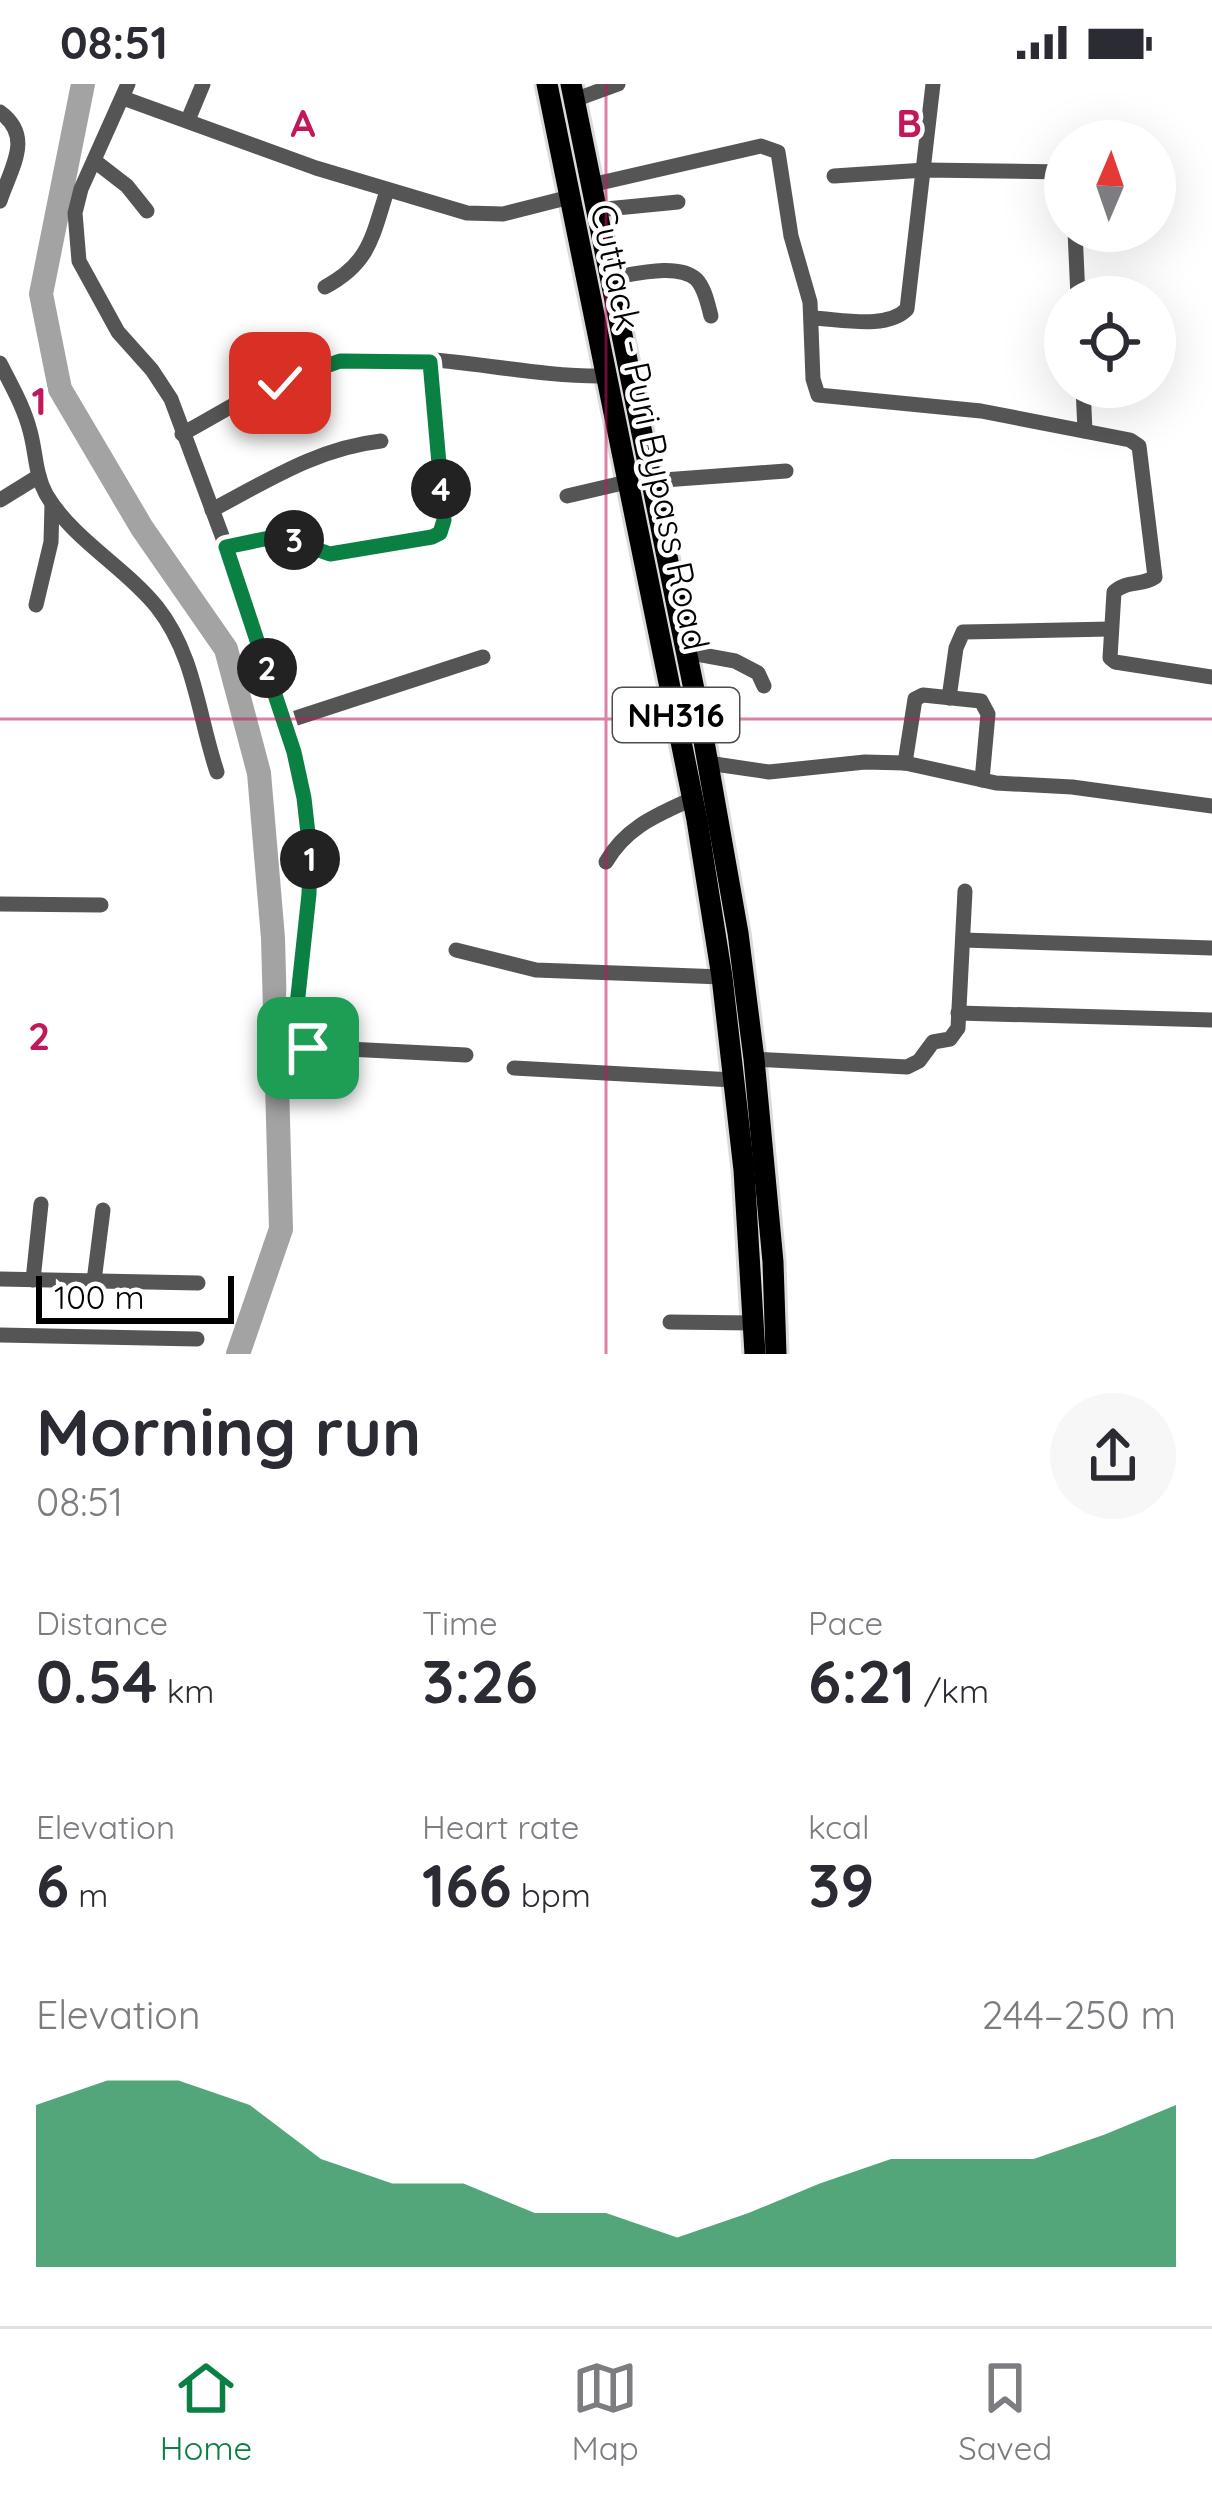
<!DOCTYPE html>
<meta charset="utf-8">
<style>
body{margin:0;font-family:Quicksand,sans-serif;background:#f7f7f7;color:#2b2b33;height:100vh;display:flex;flex-direction:column;font-size:45px;white-space:nowrap}
*{box-sizing:border-box;margin:0}
p{font-size:39px;color:#7c7c81}
.icon{flex:none;width:66px;height:66px;fill:none;stroke:currentColor;stroke-width:2;stroke-linecap:round;stroke-linejoin:round}
.map{position:relative;height:1270px;overflow:hidden}
.side{display:flex;flex-direction:column;background:#fff;flex:1}
.side>*{flex:none}
.needle{width:78px;rotate:2deg}
.controls{position:absolute;left:1044px;top:36px;display:grid;gap:24px}
.controls a{display:grid;place-items:center;width:132px;height:132px;border-radius:50%;background:#fff;box-shadow:0 12px 48px #0002;font-size:60px}
.scale{position:absolute;left:36px;bottom:30px;width:198px;box-sizing:border-box;padding-left:12px;border:6px solid #000;border-top:0;font-size:33px;line-height:42px;white-space:nowrap;color:#000;-webkit-text-stroke:9px #fff;paint-order:stroke}
.pin{position:absolute;display:grid;place-items:center;width:102px;height:102px;color:#fff;margin:-51px;border-radius:24px;box-shadow:0 6px 18px #0006}
.km{position:absolute;width:60px;height:60px;margin:-30px;border-radius:50%;background:#222;color:#fff;font-size:33px;line-height:60px;text-align:center}
.round{display:grid;place-items:center;flex:none;width:126px;height:126px;border-radius:63px;background:#f7f7f7}
.summary{display:flex;align-items:center;justify-content:space-between;height:204px;padding:0 36px}
h1{font-size:66px;font-weight:700;line-height:90px}
.metrics{display:grid;grid-template-columns:repeat(3,1fr);gap:18px;height:204px;padding:12px 36px}
.metrics div{display:grid;align-content:center}
.metrics b{font-size:60px;font-weight:700}
.metrics small{font-size:33px;font-weight:400}
.metrics p{font-size:33px}
.chart{height:336px;padding:24px 36px}
.chart p{display:flex;justify-content:space-between}
.chart svg{width:100%;height:216px;margin-top:12px;fill:#0b8043;opacity:.7}
.status{display:flex;justify-content:space-between;align-items:center;height:84px;padding:0 60px;background:#fff;direction:ltr}
.status svg{height:33px;fill:currentColor}
.tabs{display:flex;justify-content:space-around;align-items:center;height:168px;border-top:3px solid #e1e1e2;background:#fff;font-size:33px;color:#7c7c81}
.tabs a{display:grid;justify-items:center;gap:6px}
.tabs .active{color:#0b8043}
.map>svg:first-child{display:block}
.lines{fill:none;stroke-linecap:round;stroke-linejoin:round}
.river{stroke:#a3a3a3;stroke-width:24}
.highway-casing{stroke:#dbdbdb;stroke-width:27}
.minor{stroke:#555;stroke-width:15}
.highway{stroke:#000;stroke-width:21}
.route-casing{stroke:#fff;stroke-width:24}
.route{stroke:#0b8043;stroke-width:15}
.grid{fill:none;stroke:#c2185b;stroke-width:3;stroke-opacity:0.55}
.labels{text-anchor:middle;stroke-width:9;stroke-linejoin:round;paint-order:stroke}
.shield{fill:#fff;stroke:#4c4c4c;stroke-width:3}
.shield-label{font-size:33px;font-weight:bold;fill:#000}
.street-label{font-size:36px;fill:#000;stroke:#fff}
.grid-label{font-size:39px;text-anchor:middle;font-weight:bold;fill:#c2185b;stroke:#fff;stroke-width:9;stroke-linejoin:round;paint-order:stroke}
</style>
<div class="status"><b>08:51</b><svg viewBox="0 0 49 12"><path d="M0 12V9h3v3zM5 12V6h3v6zM10 12V3h3v9zM15 12V0h3v12zM26 1h20v11H26zM47 4h2v5h-2z"/></svg></div>
<div class="map">
<svg width="1212" height="1270" viewBox="0 0 1212 1270">
<rect width="100%" height="100%" fill="#fff"/>
<g class="lines">
<path class="river" d="M83 0 41 210 60 305 142 444 226 565 259 689 273 854 281 1145 238 1270"/>
<g class="highway-casing">
<g id="highway">
<path d="M547 0 697 736 722 893 744 1086 755 1270"/>
<path d="M571 0 700 635 738 849 754 975 773 1178 776 1270"/>
</g>
</g>
<g class="minor">
<path d="M128 0 81 105 75 129 79 177 118 248 152 286 171 315 240 500 294 667 310 767 294 949 298 960 308 963 466 971"/>
<path d="M123 14 316 84 467 129 503 130 570 113"/>
<path d="M574 16 618 0"/>
<path d="M0 28C34 53 11 83 0 117"/>
<path d="M188 36 203 0"/>
<path d="M96 78 127 102 147 127"/>
<path d="M834 92 925 86 1065 88"/>
<path d="M1155 98 1161 99"/>
<path d="M591 101 761 62 778 68 791 152 810 218 813 295 818 311 981 327 1130 356 1139 362 1155 493C1142 502 1127 496 1114 508L1110 574 1115 578 1212 593"/>
<path d="M596 126 678 118"/>
<path d="M1075 147 1078 213"/>
<path d="M609 194C632 191 677 178 696 195 705 204 708 221 711 232"/>
<path d="M325 203C370 179 372 153 387 107"/>
<path d="M812 234C840 235 887 246 907 225L933 0"/>
<path d="M0 279C11 301 24 323 30 347 36 368 35 390 46 410 72 455 125 483 157 523 195 571 198 631 217 688"/>
<path d="M1083 303 1085 347"/>
<path d="M182 350C229 325 291 283 343 276 429 265 518 293 604 292"/>
<path d="M650 397 786 387"/>
<path d="M567 412 627 398"/>
<path d="M0 416 39 392"/>
<path d="M212 426C267 397 318 364 381 357"/>
<path d="M226 463 279 452 314 467 344 470 440 449 444 436 430 278"/>
<path d="M36 521 51 458 52 420"/>
<path d="M686 568 735 577 758 589 764 602"/>
<path d="M949 614 956 564 963 548 1110 545"/>
<path d="M284 638 483 573"/>
<path d="M708 679 769 688 865 678 905 679 996 699 1072 703 1212 722"/>
<path d="M905 679 915 615 923 611 981 617 988 630 982 696"/>
<path d="M606 778C626 743 657 731 692 715"/>
<path d="M0 820 101 821"/>
<path d="M963 856 1212 864"/>
<path d="M456 866 536 886 722 893"/>
<path d="M958 929 1212 936"/>
<path d="M754 975 907 983 919 977 933 958 950 955 958 944 965 807"/>
<path d="M514 984 733 996"/>
<path d="M0 1195 198 1199"/>
<path d="M33 1196 41 1120"/>
<path d="M94 1197 103 1126"/>
<path d="M670 1238 753 1239"/>
<path d="M0 1251 197 1255"/>
</g>
<use href="#highway" class="highway"/>
</g>
<g class="lines">
<g class="route-casing">
<path id="route" d="M280 299 340 277 430 278 444 436 440 449 432 453 330 470 279 452 226 463 294 668 304 714 310 767 309 810 294 949 298 960 308 964"/>
</g>
<use href="#route" class="route"/>
</g>
<path class="grid" d="M606 0V1270M0 635H1212"/>
<g class="labels">
<rect class="shield" x="613" y="604" width="126" height="54" rx="9"/>
<g class="shield-label">
<text x="676" y="643">NH316</text>
</g>
<g class="street-label">
<text transform="translate(650 343) rotate(78)" y="13">Cuttack - Puri Bypass Road</text>
</g>
</g>
<g class="grid-label">
<text x="303" y="53">A</text>
<text x="909" y="53">B</text>
<text x="39" y="331">1</text>
<text x="39" y="966">2</text>
</g>
</svg>
<div class="controls">
<a><svg class="needle" viewBox="-14 -14 28 28"><path d="M0-13l5 13h-10z" fill="#e53935"/><path d="M0 13l5-13h-10z" fill="#7c7c81"/></svg></a>
<a><svg class="icon" aria-label="locate" viewBox="0 0 24 24"><circle cx="12" cy="12" r="6"/><path d="M12 2v4M12 18v4M2 12h4M18 12h4"/></svg></a>
</div>
<div class="scale">100 m</div>
<div class="pin" style="left:308px;top:964px;background:#1e9e55"><svg class="icon" aria-label="arrive" viewBox="0 0 24 24"><path d="M6 21V4h12l-3 4 3 4H6"/></svg></div>
<div class="pin" style="left:280px;top:299px;background:#d93025"><svg class="icon" aria-label="check" viewBox="0 0 24 24"><path d="M5 12l5 5 9-10"/></svg></div>
<b class="km" style="left:310px;top:775px">1</b>
<b class="km" style="left:267px;top:584px">2</b>
<b class="km" style="left:294px;top:456px">3</b>
<b class="km" style="left:441px;top:405px">4</b>
</div>
<section class="side">
<div class="summary"><div><h1>Morning run</h1><p>08:51</p></div><a class="round"><svg class="icon" aria-label="share" viewBox="0 0 24 24"><path d="M12 15V3M7 8l5-5 5 5M5 13v7h14v-7"/></svg></a></div>
<div class="metrics">
<div><p>Distance</p><b>0.54<small> km</small></b></div>
<div><p>Time</p><b>3:26</b></div>
<div><p>Pace</p><b>6:21<small> /km</small></b></div>
</div>
<div class="metrics">
<div><p>Elevation</p><b>6<small> m</small></b></div>
<div><p>Heart rate</p><b>166<small> bpm</small></b></div>
<div><p>kcal</p><b>39</b></div>
</div>
<div class="chart"><p><span>Elevation</span>244–250 m</p>
<svg viewBox="0 0 160 44" preserveAspectRatio="none"><path d="M0 44V11L10 6L20 6L30 11L40 22L50 27L60 27L70 33L80 33L90 38L100 33L110 27L120 22L130 22L140 22L150 17L160 11V44z"/></svg>
</div>
</section>
<nav class="tabs">
<a class="active"><svg class="icon" aria-label="home" viewBox="0 0 24 24"><path d="M3 11l9-7 9 7M6 9v11h12V9"/></svg>Home</a>
<a><svg class="icon" aria-label="map" viewBox="0 0 24 24"><path d="M3 6l6-2 6 2 6-2v14l-6 2-6-2-6 2zM9 4v14M15 6v14"/></svg>Map</a>
<a><svg class="icon" aria-label="saved" viewBox="0 0 24 24"><path d="M7 4h10v16l-5-4-5 4z"/></svg>Saved</a>
</nav>
